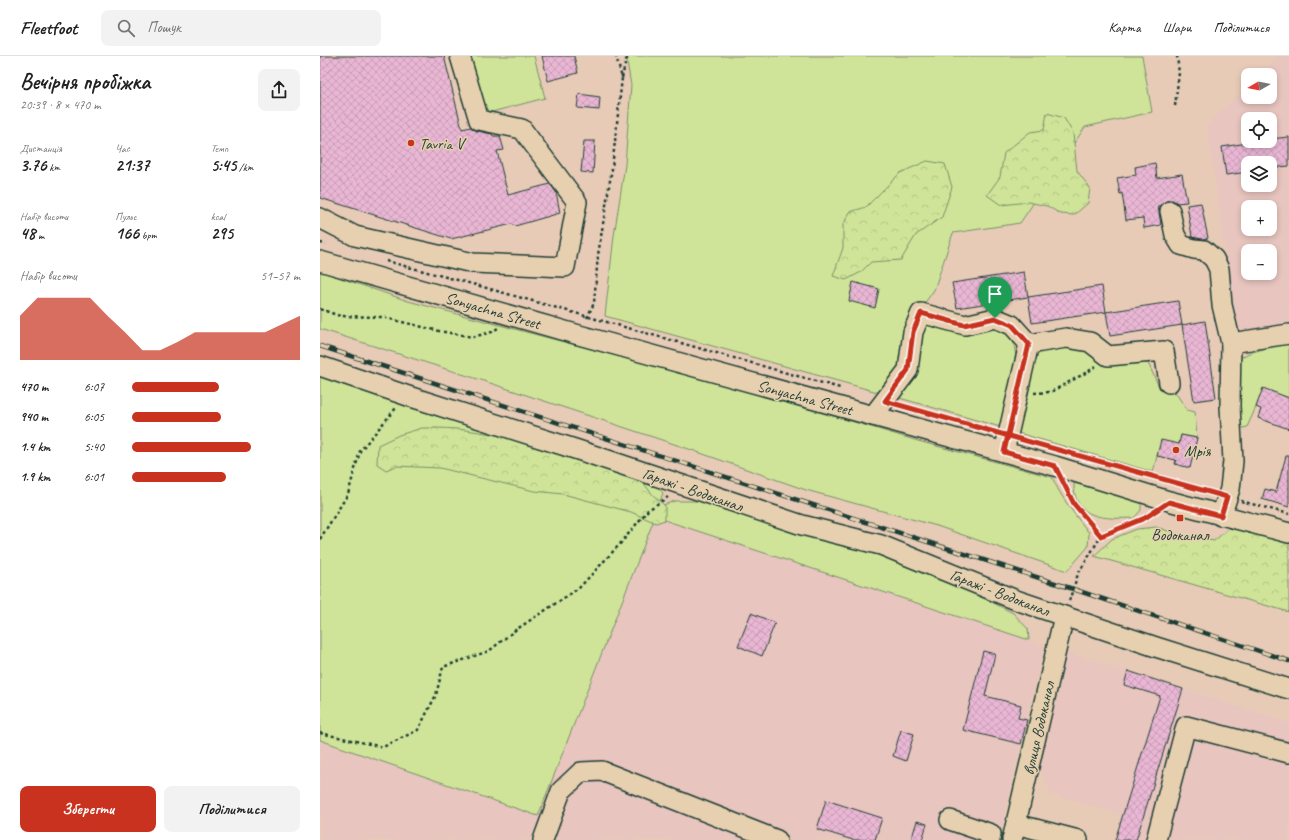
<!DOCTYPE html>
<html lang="uk">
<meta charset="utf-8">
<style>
body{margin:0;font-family:Caveat,sans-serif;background:#f2f2f2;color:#222;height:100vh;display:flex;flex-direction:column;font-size:15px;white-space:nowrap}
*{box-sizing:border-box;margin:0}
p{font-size:13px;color:#767676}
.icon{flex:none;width:22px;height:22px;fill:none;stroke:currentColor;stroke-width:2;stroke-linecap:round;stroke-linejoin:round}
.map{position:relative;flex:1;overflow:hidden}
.drawer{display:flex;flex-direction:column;background:#fff;width:320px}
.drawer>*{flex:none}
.needle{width:26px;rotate:261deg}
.tools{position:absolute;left:921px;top:12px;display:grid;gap:8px}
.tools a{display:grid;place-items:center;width:36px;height:36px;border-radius:8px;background:#fff;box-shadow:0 2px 6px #0003;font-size:20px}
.pin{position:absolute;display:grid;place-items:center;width:34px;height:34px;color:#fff;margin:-41px -17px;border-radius:50% 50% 50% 0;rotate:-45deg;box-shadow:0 0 4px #0007}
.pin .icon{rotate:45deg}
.round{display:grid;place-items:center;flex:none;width:42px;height:42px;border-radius:8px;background:#f2f2f2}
.headline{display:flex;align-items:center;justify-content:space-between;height:68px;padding:0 20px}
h1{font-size:22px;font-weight:700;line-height:30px}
.figures{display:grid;grid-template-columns:repeat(3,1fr);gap:6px;height:68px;padding:4px 20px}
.figures div{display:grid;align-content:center}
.figures b{font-size:17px;font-weight:700}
.figures small{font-size:11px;font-weight:400}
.figures p{font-size:11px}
.chart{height:112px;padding:8px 20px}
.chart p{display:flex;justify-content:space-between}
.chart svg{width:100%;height:72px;margin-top:4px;fill:#c8321e;opacity:.7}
.cta{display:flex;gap:8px;margin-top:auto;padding:8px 20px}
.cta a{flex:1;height:46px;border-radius:8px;background:#c8321e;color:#fff;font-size:16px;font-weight:700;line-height:46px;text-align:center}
.cta a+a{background:#f2f2f2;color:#222}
ul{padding:0 20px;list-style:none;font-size:13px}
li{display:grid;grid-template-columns:64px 48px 1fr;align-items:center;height:30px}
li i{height:10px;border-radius:5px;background:#c8321e}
header{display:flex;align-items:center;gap:24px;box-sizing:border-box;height:56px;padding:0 20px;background:#fff;border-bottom:1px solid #e0e0e0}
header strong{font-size:19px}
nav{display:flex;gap:22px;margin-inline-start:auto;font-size:14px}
.search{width:280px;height:36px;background:#f2f2f2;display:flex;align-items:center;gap:10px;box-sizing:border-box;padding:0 14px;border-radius:8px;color:#767676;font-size:15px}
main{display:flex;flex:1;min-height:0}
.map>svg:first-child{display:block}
.built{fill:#e8c5bf;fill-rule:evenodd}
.green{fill:#cfe499;stroke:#779066}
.forest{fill:url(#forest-crowns);stroke:#779066}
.building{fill:url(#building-cross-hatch);stroke:#1f3d34}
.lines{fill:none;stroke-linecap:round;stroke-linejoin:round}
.minor-casing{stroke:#1f3d34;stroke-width:22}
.path{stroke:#1f3d34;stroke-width:2.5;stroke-dasharray:3 3;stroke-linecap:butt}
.minor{stroke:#e7d0b0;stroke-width:19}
.rail-casing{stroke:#1f3d34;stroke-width:4.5}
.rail{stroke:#e7d0b0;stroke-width:3;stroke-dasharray:9;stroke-linecap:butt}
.route-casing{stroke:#fff;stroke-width:8}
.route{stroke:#c8321e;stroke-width:5}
.poi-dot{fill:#c8321e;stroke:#e7d0b0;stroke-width:1.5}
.labels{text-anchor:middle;stroke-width:3;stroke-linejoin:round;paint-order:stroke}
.poi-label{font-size:16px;fill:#1f3d34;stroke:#e7d0b0;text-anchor:start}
.street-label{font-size:16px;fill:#1f3d34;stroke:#e7d0b0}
</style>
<header>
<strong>Fleetfoot</strong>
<div class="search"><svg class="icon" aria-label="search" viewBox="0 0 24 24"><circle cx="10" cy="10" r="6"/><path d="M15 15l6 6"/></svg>Пошук</div>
<nav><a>Карта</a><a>Шари</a><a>Поділитися</a></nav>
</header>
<main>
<section class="drawer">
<div class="headline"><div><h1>Вечірня пробіжка</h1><p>20:39 · 8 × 470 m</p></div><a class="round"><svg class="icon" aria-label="share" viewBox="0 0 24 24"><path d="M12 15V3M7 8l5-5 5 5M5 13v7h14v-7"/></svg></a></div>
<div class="figures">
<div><p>Дистанція</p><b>3.76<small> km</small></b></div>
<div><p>Час</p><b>21:37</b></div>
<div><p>Темп</p><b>5:45<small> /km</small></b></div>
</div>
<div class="figures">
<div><p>Набір висоти</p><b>48<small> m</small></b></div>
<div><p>Пульс</p><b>166<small> bpm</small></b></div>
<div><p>kcal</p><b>295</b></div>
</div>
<div class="chart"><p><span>Набір висоти</span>51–57 m</p>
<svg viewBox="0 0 160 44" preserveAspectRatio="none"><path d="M0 44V17L10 6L20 6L30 6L40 6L50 17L60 27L70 38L80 38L90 33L100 27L110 27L120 27L130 27L140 27L150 22L160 17V44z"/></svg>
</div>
<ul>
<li><b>470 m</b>6:07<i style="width:52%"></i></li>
<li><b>940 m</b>6:05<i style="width:53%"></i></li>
<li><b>1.4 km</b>5:40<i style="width:71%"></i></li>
<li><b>1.9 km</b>6:01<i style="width:56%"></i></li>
</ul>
<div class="cta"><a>Зберегти</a><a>Поділитися</a></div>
</section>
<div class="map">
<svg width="969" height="784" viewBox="0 0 969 784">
<defs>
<pattern id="forest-crowns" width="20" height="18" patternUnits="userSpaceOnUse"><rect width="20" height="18" fill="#cfe499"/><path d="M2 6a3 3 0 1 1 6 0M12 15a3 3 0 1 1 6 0" fill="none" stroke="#b1c484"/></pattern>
<pattern id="building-cross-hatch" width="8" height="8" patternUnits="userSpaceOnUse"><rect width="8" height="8" fill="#e9b6d3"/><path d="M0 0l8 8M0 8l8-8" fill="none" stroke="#c79db6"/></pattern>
</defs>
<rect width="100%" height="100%" fill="#e7cbb7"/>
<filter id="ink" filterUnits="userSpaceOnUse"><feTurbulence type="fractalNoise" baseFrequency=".025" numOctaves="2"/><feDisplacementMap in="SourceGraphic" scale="8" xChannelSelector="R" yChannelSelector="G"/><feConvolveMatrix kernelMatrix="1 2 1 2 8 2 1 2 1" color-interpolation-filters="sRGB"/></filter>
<g filter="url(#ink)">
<g class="built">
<path d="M959 0H969V268L917 274 887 69 928 30V41H950V19H939ZM928 63H950V85H928ZM928 107H950V129H928ZM928 151H950V173H928ZM928 195H950V217H928Z"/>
<path d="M335 461 724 589 687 745 679 784H0V684L218 760Z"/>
<path d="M743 595 969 667V784H795L803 759 731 738 718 707Z"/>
</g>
<g class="green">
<path d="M147 0H214L225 42 164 58Z"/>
<path d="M306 0H822L832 56 765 71 700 167 633 177 614 234 604 248 583 313 561 337 285 260 294 180 305 109 311 29Z"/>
<path d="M0 215 88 245 423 333 598 385 732 421C741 442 756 460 769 477L768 491 747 515 617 470 486 434 366 392 164 325 0 273Z"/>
<path d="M610 266 666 272H680L693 284 697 306 684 372 576 341 601 269Z"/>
<path d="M969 286V342L943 333 936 351 927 371 919 373 920 302 929 297Z"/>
<path d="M752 288 793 308 828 307 840 333 855 336 867 354 875 356 877 382 861 379 859 388 837 400 833 416 695 376 714 301 728 292Z"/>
<path d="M0 319 335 428 343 437 338 451 355 445H378L496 481 538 490 586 506 646 533 693 557 708 573 709 584 335 461 218 760 0 684Z"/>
<path d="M754 427 821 444V454L814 462C786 463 753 464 754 427Z"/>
</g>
<g class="forest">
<path d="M727 57 744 62 753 77 757 115 770 132 768 147 754 159 741 158 727 150 708 146 681 149 667 139 680 121 684 97 710 76 724 74Z"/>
<path d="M607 105 625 108 632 131 622 161 596 179 581 204 551 206 541 216 526 224 513 220 523 192V169L530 156 546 151 580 117Z"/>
<path d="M102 372C113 372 125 372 136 373 200 379 261 404 322 425L332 438 345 450V464L336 467 311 456 243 438 214 435 120 412 76 410 66 414 57 408 58 389 79 379Z"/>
<path d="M836 471 860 479 894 485 909 472 969 486V556L774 500 792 483 817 473Z"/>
</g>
<g class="building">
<path d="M0 0H124L142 73 151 71 157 75 172 78 173 80H180L184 94 177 95 188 139 230 128 236 136 240 157 195 170 192 168 131 183 0 142Z"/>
<path d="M222 0H254L258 17 228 25Z"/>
<path d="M259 38 280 41 279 54 257 52Z"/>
<path d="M969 81V110L950 112V107H928V116L906 119 902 91 940 85H950V83Z"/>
<path d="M264 85H275L273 117 261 116Z"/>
<path d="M835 107 837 122 862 118 867 146 857 147 853 144H848L843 147 841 150H838L841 169 824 172 823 162 806 164 802 137 800 138 797 122 816 119 815 111Z"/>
<path d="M881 147 888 182 882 183 872 181 867 149Z"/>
<path d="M704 216 708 241 637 252 632 227Z"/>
<path d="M533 226 559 233 555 252 529 245Z"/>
<path d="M782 230 786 256 712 267 708 241Z"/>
<path d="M858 245 862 269 790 280 786 256Z"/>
<path d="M885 265 896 342 874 345 862 269Z"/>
<path d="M943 332 969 342V373L938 362 941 353 936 351Z"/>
<path d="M861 379 877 382 870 412 855 408 856 404 837 400 841 384 859 388Z"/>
<path d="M966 400H969V451L942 443 945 433 956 436Z"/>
<path d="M431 557 455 567 442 600 418 590Z"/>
<path d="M663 595 675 598 665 640 701 649 698 662 707 664 701 688 643 674Z"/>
<path d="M808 615 863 633 816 784H795L840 640 804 629Z"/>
<path d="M581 674 594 678 586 705 573 700Z"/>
<path d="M506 744 562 762 555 784H533L497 773Z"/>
<path d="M597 765 607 768 602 784H591Z"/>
</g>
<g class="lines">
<g class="minor-casing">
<g id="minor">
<path d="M850 155 855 179 861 189 874 193 884 194 894 203 899 213 902 249 911 287 910 350 913 405 910 433 901 460"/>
<path d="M0 162 35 180 153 207 245 211 257 146 202 73 159 64 140 0"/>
<path d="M0 205 259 279 735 410 849 445 969 477"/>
<path d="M911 287 969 278"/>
<path d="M0 310 88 340 258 394 482 469 561 489 696 544 836 591 969 633"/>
<path d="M553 360 588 314 593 276 601 257 645 269 675 262 692 269 709 288"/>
<path d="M684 396 709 288 746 282 770 286 788 300 844 295 849 327"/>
<path d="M630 764 671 778 670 784"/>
<path d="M696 768 758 784"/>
<path d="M223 784 241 735 261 716 282 715 457 784"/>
<path d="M692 784 744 560"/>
<path d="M836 784 866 670 969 697"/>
</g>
</g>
<g class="path">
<path d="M302 22 306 4 310 0"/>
<path d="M855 50 859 17 857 0"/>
<path d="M0 187 6 188"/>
<path d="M66 205 156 229 520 332"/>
<path d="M0 253 20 260 62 261 119 275 153 281 172 276 178 272"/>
<path d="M267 262 274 247 278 199 292 112 302 22 296 0"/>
<path d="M714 337 731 336 769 315 776 310"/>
<path d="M823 418 893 437"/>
<path d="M745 430 754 448 781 480"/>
<path d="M921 445 969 458"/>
<path d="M0 483 28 438 40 395 76 352"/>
<path d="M749 545 758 518 781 480 825 462 832 457"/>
<path d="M0 677 63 691 98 674 116 639 123 611 169 595 194 575 259 532 300 488 328 454 348 441"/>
</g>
<use href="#minor" class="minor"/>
<g class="rail-casing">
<path id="rail" d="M0 290 735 527 969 605"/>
</g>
<use href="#rail" class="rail"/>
</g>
</g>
<g class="lines" filter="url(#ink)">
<g class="route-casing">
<path id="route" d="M675 262 692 269 709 288C701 324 692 360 684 396L735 410 754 448 781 480 825 462 849 446 901 460 907 441C793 410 679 377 565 345L588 314 593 276 601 257 644 269 675 262"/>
</g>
<use href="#route" class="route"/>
</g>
<g class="poi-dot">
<circle cx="91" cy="87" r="4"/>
<circle cx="856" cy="394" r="4"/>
<rect x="856" y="458" width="8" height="8" rx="2"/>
</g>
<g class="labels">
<g class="poi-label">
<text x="99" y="93">Tavria V</text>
<text x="864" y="400">Мрія</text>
<text x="860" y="484" text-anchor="middle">Водоканал</text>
</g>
<g class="street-label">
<text transform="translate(173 254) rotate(16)" y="6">Sonyachna Street</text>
<text transform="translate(485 341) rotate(15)" y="6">Sonyachna Street</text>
<text transform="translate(373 433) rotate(19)" y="6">Гаражі - Водоканал</text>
<text transform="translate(680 536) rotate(21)" y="6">Гаражі - Водоканал</text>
<text transform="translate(718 672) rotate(-77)" y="6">вулиця Водоканал</text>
</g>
</g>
</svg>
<div class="tools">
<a><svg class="needle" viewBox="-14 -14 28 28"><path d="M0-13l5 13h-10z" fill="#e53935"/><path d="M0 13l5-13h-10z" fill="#767676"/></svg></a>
<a><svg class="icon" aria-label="locate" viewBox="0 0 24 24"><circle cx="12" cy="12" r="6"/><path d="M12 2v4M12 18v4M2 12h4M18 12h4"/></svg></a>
<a><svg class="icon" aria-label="layers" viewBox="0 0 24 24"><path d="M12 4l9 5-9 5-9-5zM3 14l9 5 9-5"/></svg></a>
<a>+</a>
<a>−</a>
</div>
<div class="pin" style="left:675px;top:262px;background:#1e9e55"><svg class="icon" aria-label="arrive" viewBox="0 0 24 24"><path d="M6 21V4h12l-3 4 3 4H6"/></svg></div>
</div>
</main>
